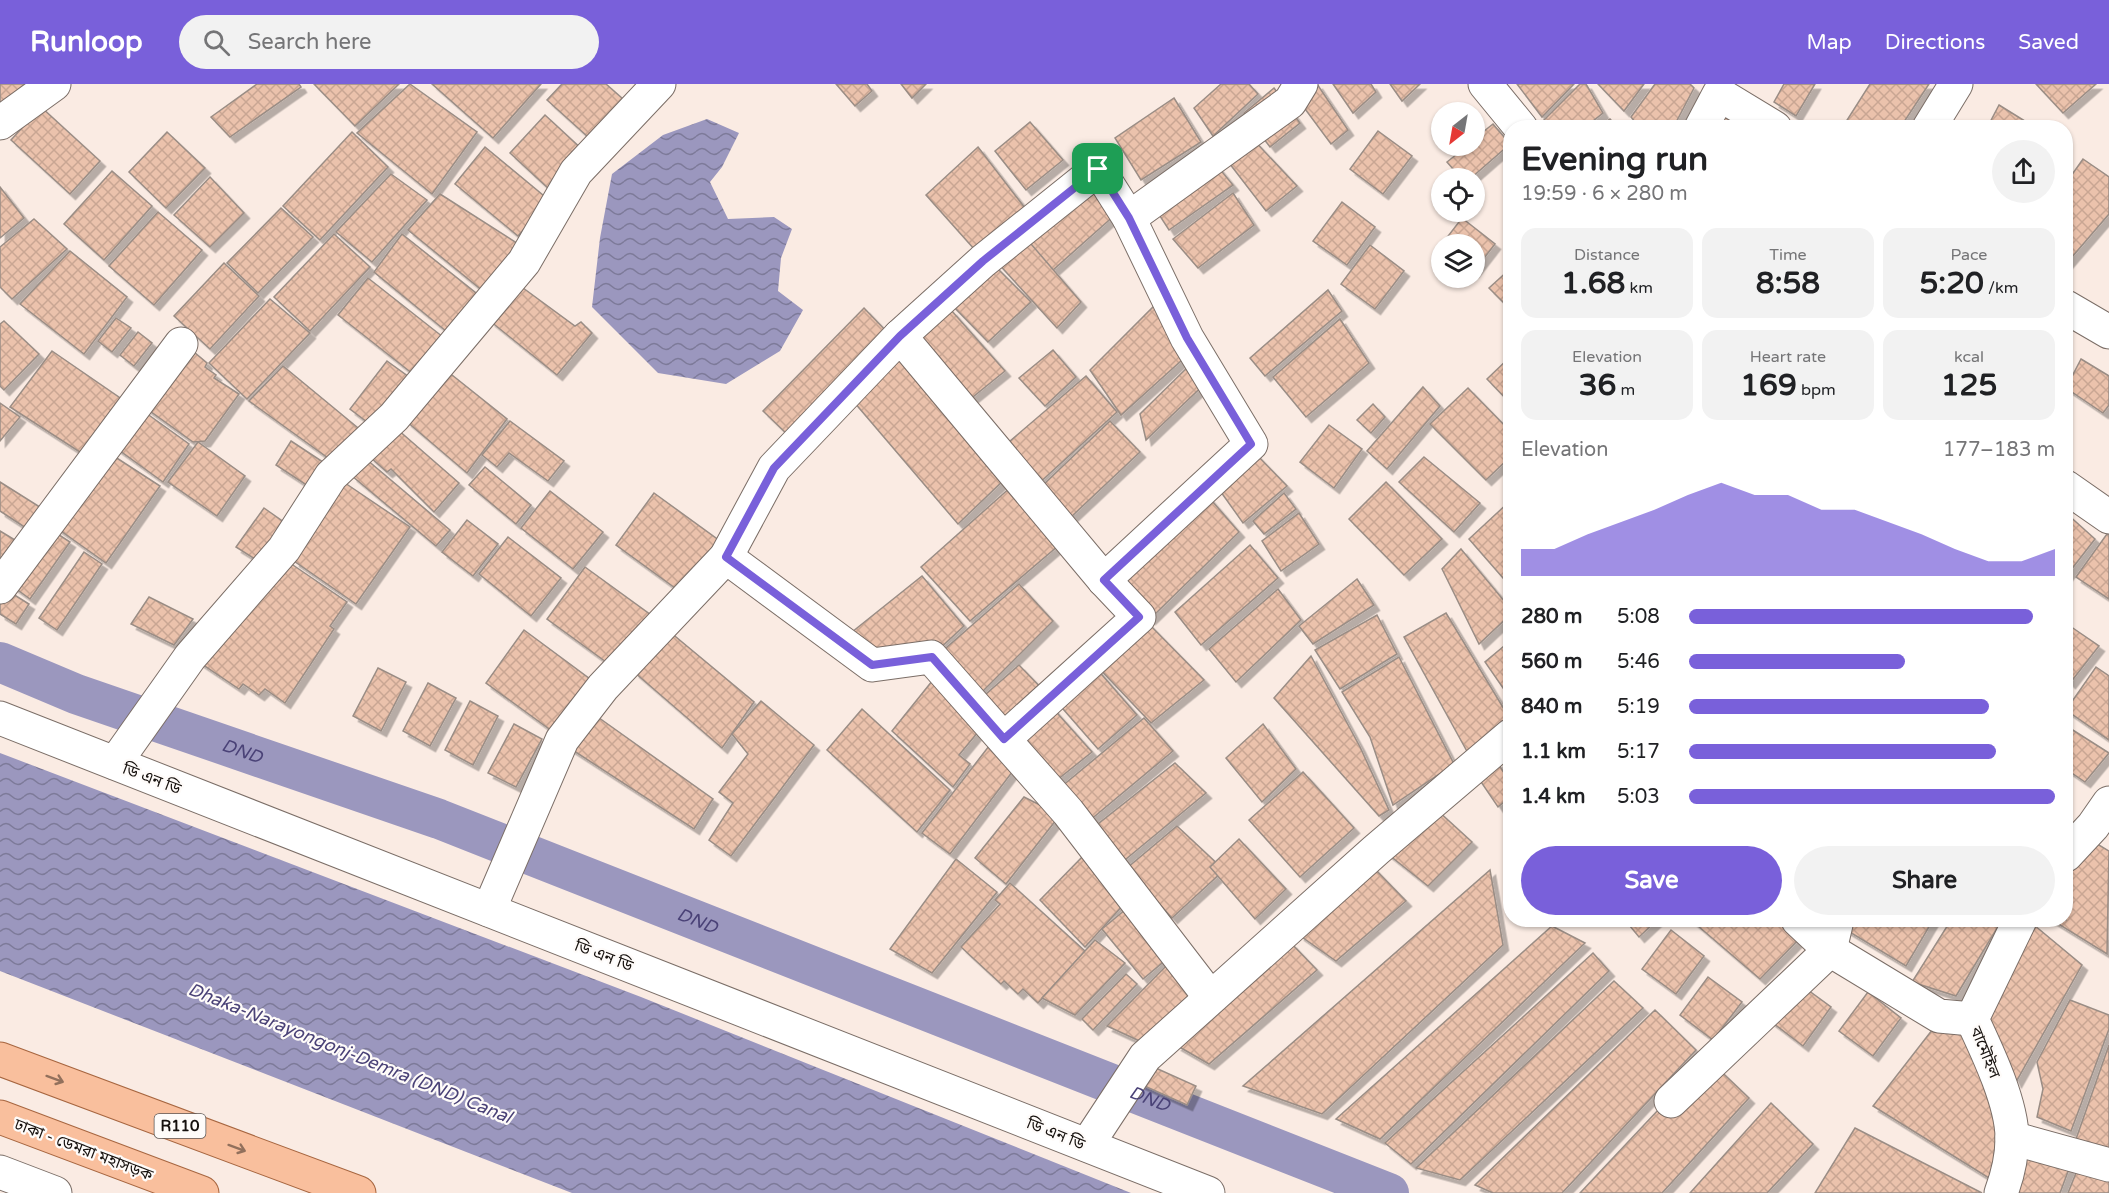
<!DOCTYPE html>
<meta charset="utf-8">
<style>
body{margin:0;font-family:"Varela Round","Noto Sans Bengali",sans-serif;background:#f2f2f2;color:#202124;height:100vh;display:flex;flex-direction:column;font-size:22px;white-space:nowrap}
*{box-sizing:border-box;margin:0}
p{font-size:20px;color:#757577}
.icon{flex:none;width:33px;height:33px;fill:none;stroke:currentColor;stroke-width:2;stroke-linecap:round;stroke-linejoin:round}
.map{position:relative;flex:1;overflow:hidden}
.drawer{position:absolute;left:1503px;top:36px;width:570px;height:807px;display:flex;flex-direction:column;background:#fff;border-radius:24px;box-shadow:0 2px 4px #0004}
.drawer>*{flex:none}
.needle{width:39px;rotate:211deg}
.controls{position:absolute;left:1431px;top:18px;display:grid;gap:12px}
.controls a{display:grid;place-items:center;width:54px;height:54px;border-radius:50%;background:#fff;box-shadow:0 2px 4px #0004;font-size:30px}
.pin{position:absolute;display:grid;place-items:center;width:51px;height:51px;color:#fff;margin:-26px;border-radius:12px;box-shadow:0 3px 9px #0006}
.round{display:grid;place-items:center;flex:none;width:63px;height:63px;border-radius:32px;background:#f2f2f2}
.summary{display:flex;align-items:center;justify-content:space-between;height:102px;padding:0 18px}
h1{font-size:33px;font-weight:700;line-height:45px}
.stats{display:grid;grid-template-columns:repeat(3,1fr);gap:9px;height:102px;padding:6px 18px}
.stats div{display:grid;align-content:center;border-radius:15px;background:#f2f2f2;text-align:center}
.stats b{font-size:30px;font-weight:700}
.stats small{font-size:16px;font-weight:400}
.stats p{font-size:16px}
.chart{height:168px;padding:12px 18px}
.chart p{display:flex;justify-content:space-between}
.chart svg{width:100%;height:108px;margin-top:6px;fill:#7960da;opacity:.7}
.cta{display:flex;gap:12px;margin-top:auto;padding:12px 18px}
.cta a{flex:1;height:69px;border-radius:36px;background:#7960da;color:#fff;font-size:24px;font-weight:700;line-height:69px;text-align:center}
.cta a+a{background:#f2f2f2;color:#202124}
ul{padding:0 18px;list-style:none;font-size:20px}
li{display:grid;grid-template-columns:96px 72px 1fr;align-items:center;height:45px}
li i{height:15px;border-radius:8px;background:#7960da}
header{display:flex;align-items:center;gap:36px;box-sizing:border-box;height:84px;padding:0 30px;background:#7960da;color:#fff}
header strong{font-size:28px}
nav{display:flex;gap:33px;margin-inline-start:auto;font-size:21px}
.search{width:420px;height:54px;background:#f2f2f2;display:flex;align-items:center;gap:15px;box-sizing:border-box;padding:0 21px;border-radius:33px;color:#757577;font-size:22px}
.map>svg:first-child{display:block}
.water{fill:url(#water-waves)}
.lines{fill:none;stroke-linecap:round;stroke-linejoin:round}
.canal{stroke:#9b97be;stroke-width:40}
.building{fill:url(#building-cross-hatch);stroke:#9a8d85;stroke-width:1.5;filter:url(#shadow)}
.street-casing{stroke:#7b6e67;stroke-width:35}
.primary-casing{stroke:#a76640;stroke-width:35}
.street{stroke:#fff;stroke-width:33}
.primary{stroke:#f9bf9d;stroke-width:33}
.oneway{stroke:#92705c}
.route-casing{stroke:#fff;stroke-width:12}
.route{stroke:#7960da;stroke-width:8}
.labels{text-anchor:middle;stroke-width:4.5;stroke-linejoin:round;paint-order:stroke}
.shield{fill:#fefbf9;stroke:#5b5654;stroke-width:1.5}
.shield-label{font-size:15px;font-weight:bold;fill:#15100d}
.street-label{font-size:16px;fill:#15100d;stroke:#fefbf9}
.water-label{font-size:18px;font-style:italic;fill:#4a4277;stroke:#fefbf9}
</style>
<header>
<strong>Runloop</strong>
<div class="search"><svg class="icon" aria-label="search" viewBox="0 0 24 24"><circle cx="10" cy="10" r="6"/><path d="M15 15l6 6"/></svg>Search here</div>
<nav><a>Map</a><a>Directions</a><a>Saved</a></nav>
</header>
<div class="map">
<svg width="2109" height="1109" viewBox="0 0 2109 1109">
<defs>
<pattern id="water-waves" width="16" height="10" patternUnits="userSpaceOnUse" patternTransform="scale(1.5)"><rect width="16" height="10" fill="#9b97be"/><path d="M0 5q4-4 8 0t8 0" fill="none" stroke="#7d7a99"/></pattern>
<pattern id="building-cross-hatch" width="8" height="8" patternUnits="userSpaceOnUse" patternTransform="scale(1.5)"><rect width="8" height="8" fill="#ebc2ac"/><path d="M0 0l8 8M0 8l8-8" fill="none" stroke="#c9a693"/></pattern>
<filter id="shadow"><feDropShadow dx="5.5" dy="5.5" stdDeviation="0" flood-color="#0004"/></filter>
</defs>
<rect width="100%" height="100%" fill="#faebe3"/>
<g class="water">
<path d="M707 35 739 49 722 83 710 98 728 135 774 133 792 145 781 174 778 207 803 226 780 267 726 300 658 289 592 223 600 154 612 90 663 51Z"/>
<path d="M0 669 641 913 1131 1109H572L0 887Z"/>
</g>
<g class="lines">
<path class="canal" id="s1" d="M0 578 76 610 439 735 1389 1109"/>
</g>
<g class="building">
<path d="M0 0H31L0 26Z"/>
<path d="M257 0H299L301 3 230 53 211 33Z"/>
<path d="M314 0H399L355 42Z"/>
<path d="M410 0 477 48 432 110 357 49Z"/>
<path d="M432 0H541L493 54Z"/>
<path d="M562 0H606L623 15 588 53 547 16Z"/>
<path d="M836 0H867L872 7 855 22Z"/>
<path d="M901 0H926L912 14Z"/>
<path d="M1221 0H1249L1258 10 1213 52 1194 24Z"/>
<path d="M1317 0 1348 46 1331 60 1294 10Z"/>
<path d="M1333 0H1371L1376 8 1353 29Z"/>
<path d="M1390 0H1420L1402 17Z"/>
<path d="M1517 0H1574L1542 33Z"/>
<path d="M1580 0H1586L1603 29 1584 44H1545L1541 39Z"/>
<path d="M1598 0H1644L1624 27Z"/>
<path d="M1655 0H1690L1694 4 1673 44H1640L1631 33Z"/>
<path d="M1784 0H1815L1796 32 1774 18Z"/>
<path d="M1870 0H1929L1900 44H1842Z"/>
<path d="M2036 0H2096L2063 29Z"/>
<path d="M1274 4 1300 39 1270 63 1244 29Z"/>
<path d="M1174 14 1201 58 1141 96 1115 54Z"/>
<path d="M1726 20 1762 44H1713Z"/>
<path d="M1999 21 2036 44H1987Z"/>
<path d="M41 23 100 77 70 110 11 56Z"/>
<path d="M545 31 585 68 550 106 510 69Z"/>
<path d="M1610 35 1618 44H1597Z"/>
<path d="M1030 38 1063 76 1026 106 995 67Z"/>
<path d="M1493 40 1510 60 1471 94H1461L1447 78 1467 62H1474V55Z"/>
<path d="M1378 47 1412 72 1383 110 1350 85Z"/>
<path d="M167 48 205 84 166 124 129 88Z"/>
<path d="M352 48 388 83 320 156 283 122Z"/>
<path d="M1248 50 1297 102 1266 127 1223 71Z"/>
<path d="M485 63 549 116 518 152 455 100Z"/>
<path d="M978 63 1025 124 975 166 926 111Z"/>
<path d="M1204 66 1233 101 1169 146 1145 109Z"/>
<path d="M2083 75 2109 93V130L2066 180V99Z"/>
<path d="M112 87 152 122 104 176 64 140Z"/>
<path d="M391 90 427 116 372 178 336 148Z"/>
<path d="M210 93 244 129 210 163 174 131Z"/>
<path d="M0 103 24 134 0 154Z"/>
<path d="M1096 105 1116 130 1053 186 1030 160Z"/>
<path d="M1233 109 1254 141 1198 184 1173 155Z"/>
<path d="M440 110 523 163 489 212 408 146Z"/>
<path d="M1342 118 1375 143 1347 181 1313 157Z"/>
<path d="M281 124 313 153 258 209 227 179Z"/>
<path d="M158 128 202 166 154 221 109 182Z"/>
<path d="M1462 134 1495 160 1474 187V160H1442Z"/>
<path d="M34 135 67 165 12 215 0 203V163Z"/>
<path d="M334 150 370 183 310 247 274 213Z"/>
<path d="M402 150 481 213 452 252 374 188Z"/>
<path d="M1025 153 1081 218 1057 244 996 177Z"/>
<path d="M1370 161 1404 187 1375 225 1341 200Z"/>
<path d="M1442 162V179L1433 173Z"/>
<path d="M70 167 127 213 84 270 20 220Z"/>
<path d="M224 179 259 212 210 265 174 232Z"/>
<path d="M993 180 1031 218 988 258 951 220Z"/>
<path d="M1510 185V225L1489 204Z"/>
<path d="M368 194 443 253 413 290 338 231Z"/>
<path d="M519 201 575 242 581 238 592 249 557 291 490 237Z"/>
<path d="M1328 206 1342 227 1265 292 1250 274Z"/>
<path d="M270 215 310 249 247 315 209 279Z"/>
<path d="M1157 219 1192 267 1121 331 1090 286Z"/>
<path d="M864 224 889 250 789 352 763 327Z"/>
<path d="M951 226 1005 287 963 321 911 256Z"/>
<path d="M116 234 131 244 112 268 98 257Z"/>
<path d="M1340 235 1369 279 1306 333 1273 293Z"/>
<path d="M4 237 39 270 4 306 0 302V240Z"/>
<path d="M138 248 152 259 134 282 120 271Z"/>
<path d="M188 263 207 279 205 283 216 291 214 294 239 310 205 357 193 358 143 322Z"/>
<path d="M1053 266 1076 293 1045 322 1019 294Z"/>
<path d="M52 267 126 318 86 372 10 323Z"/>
<path d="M905 269 1007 393 958 440 854 318Z"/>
<path d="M1198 273 1216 289 1146 356 1140 330Z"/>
<path d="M1510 273V319L1487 295Z"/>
<path d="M2081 275 2109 292V321L2103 329 2066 304Z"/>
<path d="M387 277 409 293 371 341 350 325Z"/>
<path d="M283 282 363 348 335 379 249 317Z"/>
<path d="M447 287 507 335 467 389 406 337Z"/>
<path d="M1086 292 1117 328 1036 402 1003 363Z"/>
<path d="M1423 303 1440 322 1387 385 1367 367Z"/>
<path d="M1468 304 1510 347V373L1486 396 1430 340Z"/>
<path d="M0 319 20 333 0 357Z"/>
<path d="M1373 320 1385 333 1371 349 1357 336Z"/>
<path d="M139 324 189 360 163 398 112 361Z"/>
<path d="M510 337 564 377 548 397 509 369 497 383 482 371Z"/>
<path d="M1110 337 1140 368 1071 433 1041 403Z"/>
<path d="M1329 341 1362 365 1334 404 1300 378Z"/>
<path d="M397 345 459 399 434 428 391 385 387 388 369 372Z"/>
<path d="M291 357 326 380 311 404 276 381Z"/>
<path d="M198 358 245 392 217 432 168 398Z"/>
<path d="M1254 368 1287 402 1243 439 1216 401Z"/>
<path d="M109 369 160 402 106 479 54 442Z"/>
<path d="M1424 373 1480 419 1454 448 1399 398Z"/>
<path d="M366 375 450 446 436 462 352 392Z"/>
<path d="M485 383 531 421 516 440 469 401Z"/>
<path d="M0 398 43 425 29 446 0 427Z"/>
<path d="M1386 398 1442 455 1404 491 1349 435Z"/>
<path d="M345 399 410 443 356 520 294 477Z"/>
<path d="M1012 402 1065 456 970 537 921 483Z"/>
<path d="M550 407 603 448 573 485 521 444Z"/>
<path d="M654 409 720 457 682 509 616 461Z"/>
<path d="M1284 409 1296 425 1264 450 1253 437Z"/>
<path d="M1206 410 1239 448 1150 535 1112 496Z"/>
<path d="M1510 417V502L1469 455Z"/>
<path d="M264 424 288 441 258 477 236 463Z"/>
<path d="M1299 429 1319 460 1281 487 1262 457Z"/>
<path d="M2066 429 2095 455 2067 491 2066 489Z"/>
<path d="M467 436 498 460 473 492 442 468Z"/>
<path d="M50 445 70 458 30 515 11 501Z"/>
<path d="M0 447 20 459 0 492Z"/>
<path d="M2107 450 2109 451V515L2076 493Z"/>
<path d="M508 453 561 494 531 532 479 490Z"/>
<path d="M1250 461 1278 494 1201 561 1175 528Z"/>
<path d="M1461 465 1510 524V531L1479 560 1442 485Z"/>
<path d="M84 468 102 480 57 546 39 534Z"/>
<path d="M290 479 347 518 330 542 334 545 285 619 265 605 259 611 243 600 239 605 199 578Z"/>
<path d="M585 483 651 531 613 583 547 535Z"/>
<path d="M922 492 964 542 937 567 877 573 852 548Z"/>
<path d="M1357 495 1374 521 1313 560 1299 542Z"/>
<path d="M1019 500 1053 537 979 611 938 571Z"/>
<path d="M1278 505 1301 536 1236 598 1209 565Z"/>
<path d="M8 507 29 520 16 540 0 530V519Z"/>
<path d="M149 513 193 535 174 561 131 540Z"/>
<path d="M1446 529 1510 635V643L1469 671 1404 553Z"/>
<path d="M1377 531 1397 570 1340 605 1315 566Z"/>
<path d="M1144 535 1204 596 1151 639 1096 581Z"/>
<path d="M2067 540 2099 562 2070 599 2066 595Z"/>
<path d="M524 546 590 595 552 647 486 599Z"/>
<path d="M670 548 754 618 722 664 634 588Z"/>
<path d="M1510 557V614L1485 578Z"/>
<path d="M1311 572 1360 663 1389 726 1379 732 1274 614Z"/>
<path d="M1399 573 1454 680 1393 721 1370 653 1342 608Z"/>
<path d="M1019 581 1049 612 1004 647 978 617Z"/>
<path d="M2096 583 2109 592V656L2066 626Z"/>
<path d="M378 584 406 598 381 647 353 632Z"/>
<path d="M1096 584 1137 631 1098 665 1057 618Z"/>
<path d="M937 591 983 642 959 671 970 680 953 703 892 647Z"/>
<path d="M428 599 456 614 430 662 403 647Z"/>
<path d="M470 617 498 632 473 681 445 666Z"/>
<path d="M761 617 814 661 731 772 709 756 733 719 719 708 748 670 732 650Z"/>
<path d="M1050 621 1092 668 1052 700 1012 654Z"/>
<path d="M862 625 950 706 917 748 827 666Z"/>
<path d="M595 631 713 715 694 745 568 663Z"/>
<path d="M1144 634 1173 667 1089 737 1061 703Z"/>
<path d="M514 640 542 655 516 703 488 689Z"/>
<path d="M1263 640 1296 685 1262 718 1226 674Z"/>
<path d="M2068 643 2109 669 2085 698 2066 685V646Z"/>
<path d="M989 662 1016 683 950 770 922 749Z"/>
<path d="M1497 678 1510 698V713L1498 723 1477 692Z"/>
<path d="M1175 679 1206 709 1120 780 1093 744Z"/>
<path d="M1303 688 1354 744 1300 793 1249 736Z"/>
<path d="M1024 713 1060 731 1006 800 975 774Z"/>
<path d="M1437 726 1472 758 1428 802 1384 767Z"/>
<path d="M1177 742 1224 786 1172 834 1127 784Z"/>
<path d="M1239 755 1286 805 1255 835 1210 783Z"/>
<path d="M2089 755 2109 767 2107 870 2052 836H2066V793Z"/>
<path d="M1089 766 1126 818 1085 863 1040 816Z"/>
<path d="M956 775 997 808 932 889 890 865Z"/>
<path d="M1372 782 1406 817 1336 877 1299 851Z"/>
<path d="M1490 786 1503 861 1322 1030 1243 1002Z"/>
<path d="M1010 799 1085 867 1038 919 1023 905 1018 910 1004 897 1001 900 961 863 1000 820 995 816Z"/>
<path d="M1131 821 1173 870 1143 895 1102 845Z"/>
<path d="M1625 836H1657L1639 853Z"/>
<path d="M1691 836H1793L1806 848 1760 895Z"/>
<path d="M1841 836H1933L1906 882 1838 841Z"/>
<path d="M1951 836H2002L1956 912 1912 898Z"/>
<path d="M2028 836 2082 881 2016 998 1989 939Z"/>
<path d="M1552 842 1585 859 1380 1055 1336 1035Z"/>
<path d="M1671 846 1704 872 1676 910 1642 885Z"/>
<path d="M1095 856 1125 879 1075 931 1042 914Z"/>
<path d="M1291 859 1317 886 1209 980 1176 961Z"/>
<path d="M1593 869 1609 887 1411 1080 1385 1059Z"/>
<path d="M1167 881 1195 912 1144 959 1107 942Z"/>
<path d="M1126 890 1137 900 1093 946 1082 935Z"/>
<path d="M1708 893 1742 918 1713 956 1680 931Z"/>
<path d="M1614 897 1643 924 1460 1096 1416 1084Z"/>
<path d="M1797 898 1831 923 1803 962 1769 936Z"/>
<path d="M1868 908 1901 934 1873 972 1839 947Z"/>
<path d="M2070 916 2109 931V945L2071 1047 2037 1033 2043 1005 2037 978Z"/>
<path d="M1655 926 1696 966 1562 1109H1493L1475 1101Z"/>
<path d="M1936 941H1969L2004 1047 1997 1099 1873 1022Z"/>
<path d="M2109 961V1069L2075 1058Z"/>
<path d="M1707 974 1749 1014 1662 1109H1580Z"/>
<path d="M1149 981 1196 1002 1187 1021 1140 1000Z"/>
<path d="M1771 1019 1813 1060 1767 1109H1690Z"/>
<path d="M1855 1044 1982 1109H1815Z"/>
<path d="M2027 1072 2070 1082 2060 1109H2015Z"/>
<path d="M2078 1084 2109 1096V1109H2068Z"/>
</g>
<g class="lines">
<g class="street-casing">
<g id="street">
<path d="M1485 0 1521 44"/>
<path d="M0 39 54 0"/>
<path d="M1701 44 1719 10 1775 44"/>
<path d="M1929 44 1956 0"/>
<path d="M2066 223 2109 248"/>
<path d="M900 252 983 177 1098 85 1129 134"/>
<path d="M2066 403 2109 433"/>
<path d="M726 473 872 581 931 573 1068 728 1210 913"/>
<path d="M1104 496 1251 360 1187 254 1129 134 1290 18 1301 0"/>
<path d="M0 503 181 260"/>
<path d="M0 634 1208 1109"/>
<path d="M115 679 190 573 284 465 331 392 394 333 524 178 576 88 659 0"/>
<path d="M2066 771 2093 742 2109 719"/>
<path d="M489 826 562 656 603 603 726 473 774 384 900 252 1104 496 1139 533 1004 655"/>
<path d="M1798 836 1830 866 1939 932 1972 935"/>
<path d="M1671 1017 1830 866 1837 836"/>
<path d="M2012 1054 2109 1081"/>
<path d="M1087 1061 1145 973 1376 766 1510 652"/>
<path d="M0 1088 55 1109"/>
<path d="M2001 1109C2007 1093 2012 1072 2012 1054 2012 1019 1987 967 1972 935L2020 836"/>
</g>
</g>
<g class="primary-casing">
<g id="primary">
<path d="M0 975 359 1109"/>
<path d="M0 1033 202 1109"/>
</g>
</g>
<use href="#street" class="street"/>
<use href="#primary" class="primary"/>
</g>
<defs><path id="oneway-shaft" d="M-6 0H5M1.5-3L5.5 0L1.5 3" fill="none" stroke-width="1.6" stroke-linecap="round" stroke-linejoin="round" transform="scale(1.5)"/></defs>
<g class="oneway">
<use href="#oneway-shaft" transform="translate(55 995) rotate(20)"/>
<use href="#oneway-shaft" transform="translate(237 1064) rotate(20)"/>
</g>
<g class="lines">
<g class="route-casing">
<path id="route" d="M1098 85 1129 134 1187 254 1251 360 1104 496 1139 533 1004 655 932 573 872 581 726 473 774 384 900 252 983 177Z"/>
</g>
<use href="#route" class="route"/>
</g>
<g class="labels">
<rect class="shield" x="154.5" y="1030" width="51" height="24" rx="4.5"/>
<g class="shield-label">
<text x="180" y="1047">R110</text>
</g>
<g class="street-label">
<text transform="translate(152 694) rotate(21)" y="6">ডি এন ডি</text>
<text transform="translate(604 871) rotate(21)" y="6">ডি এন ডি</text>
<text transform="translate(1986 968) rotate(68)" y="6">বামৌইল</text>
<text transform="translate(1056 1049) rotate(22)" y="6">ডি এন ডি</text>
<text transform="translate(84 1065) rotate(21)" y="6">ঢাকা - ডেমরা মহাসড়ক</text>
</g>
<g class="water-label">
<text dy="6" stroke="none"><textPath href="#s1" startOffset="258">DND</textPath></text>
<text dy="6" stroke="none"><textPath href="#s1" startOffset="744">DND</textPath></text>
<text transform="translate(350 969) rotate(22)" y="6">Dhaka-Narayongonj-Demra (DND) Canal</text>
<text dy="6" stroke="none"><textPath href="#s1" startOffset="1230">DND</textPath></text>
</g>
</g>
</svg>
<div class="controls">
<a><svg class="needle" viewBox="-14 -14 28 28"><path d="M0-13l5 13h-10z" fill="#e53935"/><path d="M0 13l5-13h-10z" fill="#757577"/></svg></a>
<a><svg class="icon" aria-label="locate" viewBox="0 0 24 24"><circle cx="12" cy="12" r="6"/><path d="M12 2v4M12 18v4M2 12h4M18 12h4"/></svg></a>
<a><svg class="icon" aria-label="layers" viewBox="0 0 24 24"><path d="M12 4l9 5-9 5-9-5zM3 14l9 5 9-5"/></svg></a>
</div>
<div class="pin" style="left:1098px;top:85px;background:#1e9e55"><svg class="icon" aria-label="arrive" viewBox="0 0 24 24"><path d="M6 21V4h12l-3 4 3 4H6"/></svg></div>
<section class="drawer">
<div class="summary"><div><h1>Evening run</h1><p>19:59 · 6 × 280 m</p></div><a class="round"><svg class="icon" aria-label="share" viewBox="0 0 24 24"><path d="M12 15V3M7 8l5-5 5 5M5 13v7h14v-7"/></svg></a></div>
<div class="stats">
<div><p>Distance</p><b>1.68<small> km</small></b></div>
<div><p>Time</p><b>8:58</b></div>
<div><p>Pace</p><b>5:20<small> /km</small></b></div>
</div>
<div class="stats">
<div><p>Elevation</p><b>36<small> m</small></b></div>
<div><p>Heart rate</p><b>169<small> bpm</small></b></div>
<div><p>kcal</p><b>125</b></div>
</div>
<div class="chart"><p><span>Elevation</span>177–183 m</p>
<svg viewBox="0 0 160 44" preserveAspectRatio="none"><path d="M0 44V33L10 33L20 27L30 22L40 17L50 11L60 6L70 11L80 11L90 17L100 17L110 22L120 27L130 33L140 38L150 38L160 33V44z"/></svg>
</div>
<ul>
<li><b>280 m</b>5:08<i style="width:94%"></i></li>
<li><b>560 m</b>5:46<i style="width:59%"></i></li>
<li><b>840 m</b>5:19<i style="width:82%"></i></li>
<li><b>1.1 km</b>5:17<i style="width:84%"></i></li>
<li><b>1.4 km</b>5:03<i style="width:100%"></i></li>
</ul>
<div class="cta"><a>Save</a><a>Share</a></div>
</section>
</div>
